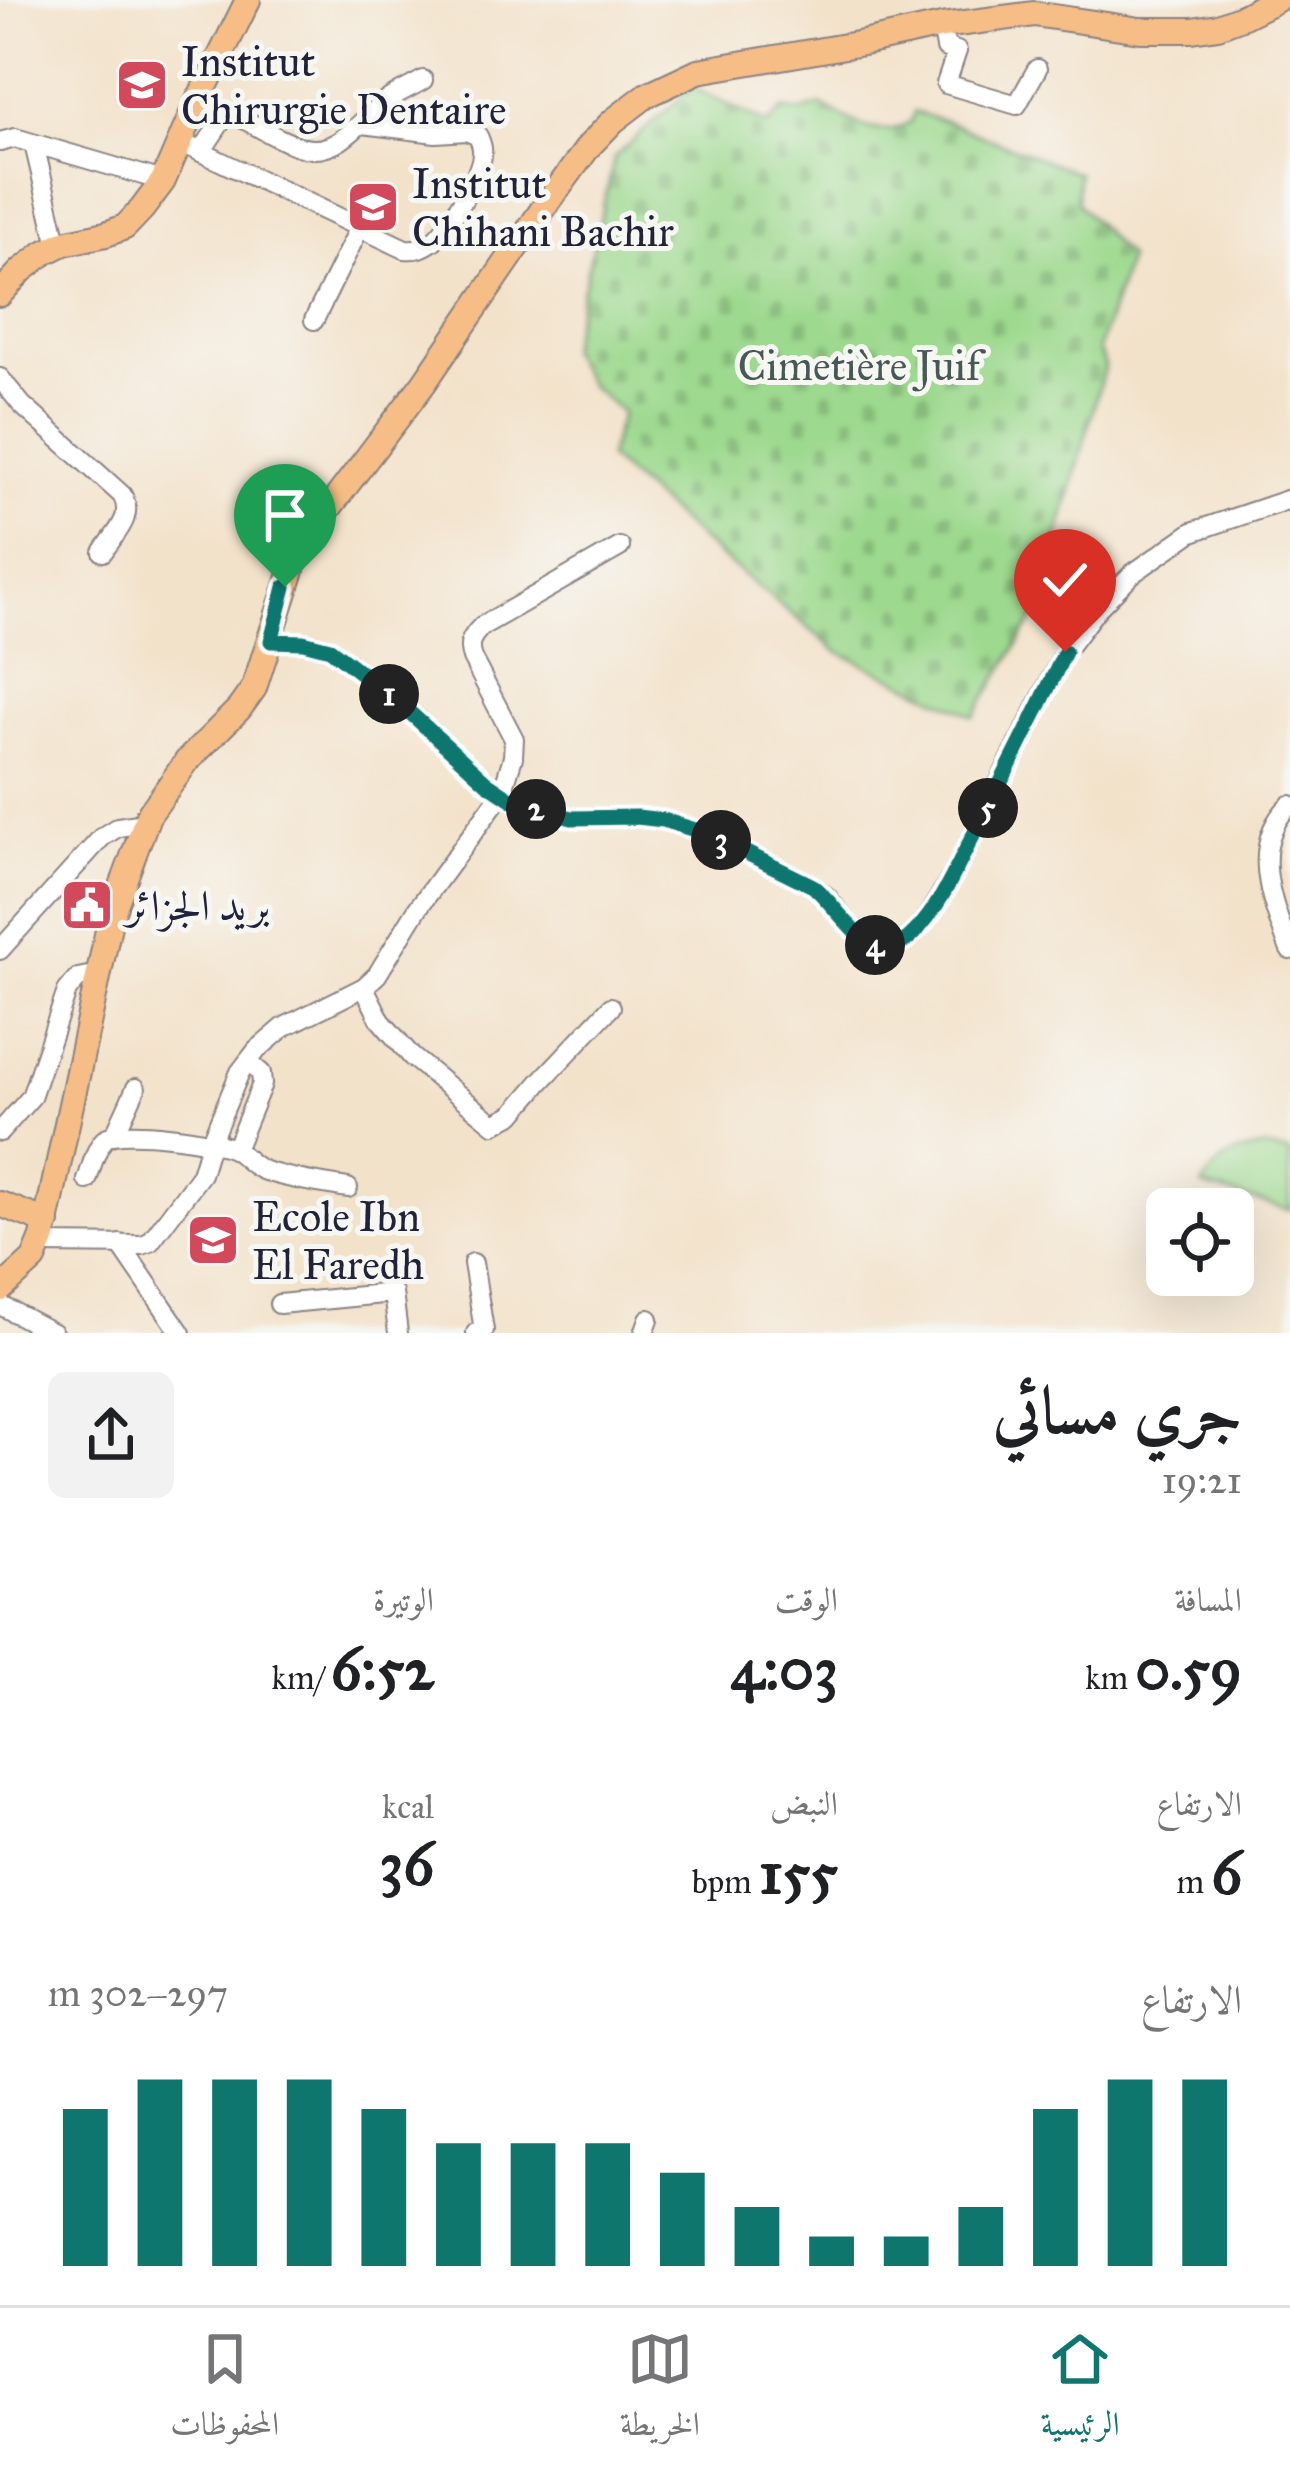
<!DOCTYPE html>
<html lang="ar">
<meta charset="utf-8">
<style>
body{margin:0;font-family:"IM FELL Great Primer",Amiri,serif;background:#f2f2f2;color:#202124;direction:rtl;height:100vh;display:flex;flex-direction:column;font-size:45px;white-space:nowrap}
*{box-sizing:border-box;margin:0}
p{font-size:39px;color:#757577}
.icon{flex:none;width:66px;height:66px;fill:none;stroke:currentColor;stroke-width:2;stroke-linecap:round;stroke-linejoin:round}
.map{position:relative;height:1333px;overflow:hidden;direction:ltr}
.panel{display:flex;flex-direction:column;background:#fff;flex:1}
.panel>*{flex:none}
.tools{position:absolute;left:1146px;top:1188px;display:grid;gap:24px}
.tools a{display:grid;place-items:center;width:108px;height:108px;border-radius:18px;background:#fff;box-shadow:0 12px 48px #0002;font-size:60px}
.pin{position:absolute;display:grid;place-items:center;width:102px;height:102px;color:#fff;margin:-123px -51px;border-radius:50% 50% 50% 0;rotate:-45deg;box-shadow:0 0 12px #0007}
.pin .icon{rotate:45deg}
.km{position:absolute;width:60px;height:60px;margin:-30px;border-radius:50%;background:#222;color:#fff;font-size:33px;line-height:60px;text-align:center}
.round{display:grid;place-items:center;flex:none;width:126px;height:126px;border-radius:18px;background:#f2f2f2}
.headline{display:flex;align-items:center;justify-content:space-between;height:204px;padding:0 48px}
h1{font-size:66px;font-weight:800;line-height:90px}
.stats{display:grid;grid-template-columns:repeat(3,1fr);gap:18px;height:204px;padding:12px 48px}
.stats div{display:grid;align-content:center}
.stats b{font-size:60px;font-weight:800}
.stats small{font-size:33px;font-weight:400}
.stats p{font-size:33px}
.chart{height:336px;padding:24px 48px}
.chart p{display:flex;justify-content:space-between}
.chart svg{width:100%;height:216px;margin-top:12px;stroke:#0f766e;stroke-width:6}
.dock{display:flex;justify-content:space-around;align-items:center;height:168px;border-top:3px solid #e0e0e0;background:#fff;font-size:33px;color:#757577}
.dock a{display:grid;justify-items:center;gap:6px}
.dock .selected{color:#0f766e}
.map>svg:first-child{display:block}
.grass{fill:#9dd98e;stroke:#607e64;stroke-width:3}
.cemetery{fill:url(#cemetery-stones);stroke:#607e64;stroke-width:3}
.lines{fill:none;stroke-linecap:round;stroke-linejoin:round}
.minor-casing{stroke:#8a8282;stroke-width:22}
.major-casing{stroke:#8a8282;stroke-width:28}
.minor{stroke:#fff;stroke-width:18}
.major{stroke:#f6be86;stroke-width:24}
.route-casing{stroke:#fff;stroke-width:24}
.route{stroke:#0f766e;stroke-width:15}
.labels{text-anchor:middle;stroke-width:10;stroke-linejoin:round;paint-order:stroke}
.poi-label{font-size:42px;fill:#22223b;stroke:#f6f6f2;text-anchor:start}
.park-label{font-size:42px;fill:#475954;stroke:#f6f6f2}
</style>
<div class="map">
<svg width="1290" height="1333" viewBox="0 0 1290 1333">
<defs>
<pattern id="cemetery-stones" width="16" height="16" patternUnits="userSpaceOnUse" patternTransform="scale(3)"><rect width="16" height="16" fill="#9dd98e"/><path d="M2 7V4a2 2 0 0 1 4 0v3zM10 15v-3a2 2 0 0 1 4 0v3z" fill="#87ba7b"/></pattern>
</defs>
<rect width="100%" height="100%" fill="#f6f6f2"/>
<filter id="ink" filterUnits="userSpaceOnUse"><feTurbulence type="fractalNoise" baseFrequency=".00833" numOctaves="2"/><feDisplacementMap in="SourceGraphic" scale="24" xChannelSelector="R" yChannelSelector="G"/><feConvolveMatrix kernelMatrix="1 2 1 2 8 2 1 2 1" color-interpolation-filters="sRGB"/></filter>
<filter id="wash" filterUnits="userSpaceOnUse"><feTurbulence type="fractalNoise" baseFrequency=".004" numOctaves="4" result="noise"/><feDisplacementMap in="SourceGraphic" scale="48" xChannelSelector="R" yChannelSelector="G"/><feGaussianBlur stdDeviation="2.7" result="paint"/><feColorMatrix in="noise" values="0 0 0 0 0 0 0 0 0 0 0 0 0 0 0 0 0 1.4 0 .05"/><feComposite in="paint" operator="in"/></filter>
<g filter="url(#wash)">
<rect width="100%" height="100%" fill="#f3e2ca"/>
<path class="grass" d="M1261 1148 1290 1153V1210L1202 1186C1223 1156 1226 1155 1261 1148Z"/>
<path class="cemetery" d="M696 89 768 125 782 109 800 112 821 105C848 120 882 143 911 121L914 112 945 121 1078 173 1077 203 1128 258 1098 350 1105 365 1038 612 974 716 837 651 715 552 608 458 622 412 589 385 568 350 615 157 688 91Z"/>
</g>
<g filter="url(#ink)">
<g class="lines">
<g class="minor-casing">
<g id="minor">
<path d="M942 26 946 48 957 51 946 84 1017 105 1037 69"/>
<path d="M0 142 15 138 163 181"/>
<path d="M180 142 405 249C417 250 423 248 433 241 448 229 480 175 482 155 483 148 481 143 478 136L467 131 436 133 362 124"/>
<path d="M34 144 58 246"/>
<path d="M201 152 223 119 234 114C254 124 290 148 312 149 341 151 362 119 382 104 394 94 410 88 423 80"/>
<path d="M314 320 360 227"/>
<path d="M0 378 22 405 122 495C135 517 115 533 103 552"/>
<path d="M271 641 303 642 330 649 396 699 487 783 517 803 572 818 637 817 663 820 708 834 813 886 827 897 848 924 872 944 880 947 894 946 912 936 927 918 953 875 1065 651 1096 610 1132 574 1192 532 1290 499"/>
<path d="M1290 805C1248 844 1272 903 1290 950"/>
<path d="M0 950 102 837 118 827 145 823"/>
<path d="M364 987 381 1021 412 1057 494 1124 513 1114 541 1081 611 1007"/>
<path d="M0 1132 31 1097 67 991 78 978 98 974"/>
<path d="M115 1134 136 1088"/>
<path d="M235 1150 262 1084 261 1073 248 1062"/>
<path d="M87 1180C92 1167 95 1147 106 1138 120 1127 219 1140 235 1150 246 1157 252 1167 265 1171 292 1180 320 1183 348 1188"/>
<path d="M40 1244 142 1245 150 1242 201 1174 211 1141 240 1072 257 1050 284 1027 364 987 377 975 418 908 502 793 513 757 514 739 472 658C467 644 471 637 482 626L620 547"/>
<path d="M120 1244 181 1333"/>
<path d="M473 1263 484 1330 476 1333"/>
<path d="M279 1304 393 1293 398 1333"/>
<path d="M0 1305 53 1333"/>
<path d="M644 1333 649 1319"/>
</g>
</g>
<g class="major-casing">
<g id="major">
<path d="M0 294 21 271 44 253 64 243 106 234 125 227 142 209 163 181 195 107 248 0"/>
<path d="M0 1204 47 1222"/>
<path d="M0 1290 34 1259 43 1237 111 916 148 816 187 761 239 709 254 688 297 555 326 512 424 383 543 209 589 146 613 121 647 95 698 71 863 43 942 26 1034 14 1140 30H1192L1218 26 1244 16 1276 0"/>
</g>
</g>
<use href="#minor" class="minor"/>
<use href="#major" class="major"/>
</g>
</g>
<g class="lines" filter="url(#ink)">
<g class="route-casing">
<path id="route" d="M285 587 271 641 303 642 330 649 396 700 487 783 517 803 572 818 637 817 663 820 708 834 813 886C832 901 858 945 882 947 895 948 907 941 915 932 941 906 956 868 973 836 1005 775 1036 714 1065 652"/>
</g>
<use href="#route" class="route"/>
</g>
<defs>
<g id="university-square" transform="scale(2.7)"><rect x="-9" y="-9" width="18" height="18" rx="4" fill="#d1495b" stroke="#f6f6f2"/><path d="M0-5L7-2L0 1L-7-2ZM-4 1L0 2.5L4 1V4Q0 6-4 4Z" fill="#fff"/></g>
<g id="civic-square" transform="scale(2.7)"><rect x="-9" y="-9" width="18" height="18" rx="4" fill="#d1495b" stroke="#f6f6f2"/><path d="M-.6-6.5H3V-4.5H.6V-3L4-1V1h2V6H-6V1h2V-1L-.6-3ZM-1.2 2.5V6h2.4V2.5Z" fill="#fff"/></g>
<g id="school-square" transform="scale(2.7)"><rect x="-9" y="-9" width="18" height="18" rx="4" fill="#d1495b" stroke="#f6f6f2"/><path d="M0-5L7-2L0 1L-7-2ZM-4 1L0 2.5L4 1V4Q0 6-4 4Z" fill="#fff"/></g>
</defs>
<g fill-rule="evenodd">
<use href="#university-square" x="142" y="85"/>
<use href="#university-square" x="373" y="207"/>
<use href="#civic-square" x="87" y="905"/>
<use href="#school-square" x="213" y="1240"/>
</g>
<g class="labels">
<g class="poi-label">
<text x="181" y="76">Institut<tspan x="181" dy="48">Chirurgie Dentaire</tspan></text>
<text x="412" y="198">Institut<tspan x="412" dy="48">Chihani Bachir</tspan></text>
<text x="126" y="920">بريد الجزائر</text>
<text x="252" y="1231">Ecole Ibn<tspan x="252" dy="48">El Faredh</tspan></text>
</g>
<g class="park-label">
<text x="859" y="380">Cimetière Juif</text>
</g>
</g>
</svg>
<div class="tools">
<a><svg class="icon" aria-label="locate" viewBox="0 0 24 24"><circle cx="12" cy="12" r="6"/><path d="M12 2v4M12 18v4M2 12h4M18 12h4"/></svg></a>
</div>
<div class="pin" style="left:285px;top:587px;background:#1e9e55"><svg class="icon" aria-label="arrive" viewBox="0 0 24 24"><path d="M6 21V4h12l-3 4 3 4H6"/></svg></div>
<div class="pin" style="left:1065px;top:652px;background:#d93025"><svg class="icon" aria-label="check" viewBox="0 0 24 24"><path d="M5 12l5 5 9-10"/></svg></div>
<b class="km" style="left:389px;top:694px">1</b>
<b class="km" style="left:536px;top:809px">2</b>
<b class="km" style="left:721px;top:840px">3</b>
<b class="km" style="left:875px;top:945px">4</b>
<b class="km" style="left:988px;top:808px">5</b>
</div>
<section class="panel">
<div class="headline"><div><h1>جري مسائي</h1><p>19:21</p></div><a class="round"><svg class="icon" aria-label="share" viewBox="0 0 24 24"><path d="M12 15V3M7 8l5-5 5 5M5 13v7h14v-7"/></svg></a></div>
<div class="stats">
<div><p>المسافة</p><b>0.59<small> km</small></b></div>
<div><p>الوقت</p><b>4:03</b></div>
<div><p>الوتيرة</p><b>6:52<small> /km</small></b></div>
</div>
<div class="stats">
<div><p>الارتفاع</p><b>6<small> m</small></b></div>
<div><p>النبض</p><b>155<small> bpm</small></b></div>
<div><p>kcal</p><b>36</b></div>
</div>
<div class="chart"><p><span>الارتفاع</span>297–302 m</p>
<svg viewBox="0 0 160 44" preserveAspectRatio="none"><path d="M5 44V12M15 44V6M25 44V6M35 44V6M45 44V12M55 44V19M65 44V19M75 44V19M85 44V25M95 44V32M105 44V38M115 44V38M125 44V32M135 44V12M145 44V6M155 44V6"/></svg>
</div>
</section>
<nav class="dock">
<a class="selected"><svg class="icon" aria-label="home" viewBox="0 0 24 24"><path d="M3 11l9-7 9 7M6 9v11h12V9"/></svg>الرئيسية</a>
<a><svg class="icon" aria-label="map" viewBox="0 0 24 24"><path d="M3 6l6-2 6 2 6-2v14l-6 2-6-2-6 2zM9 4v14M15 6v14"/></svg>الخريطة</a>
<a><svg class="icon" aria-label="saved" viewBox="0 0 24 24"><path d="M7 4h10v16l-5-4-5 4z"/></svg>المحفوظات</a>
</nav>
